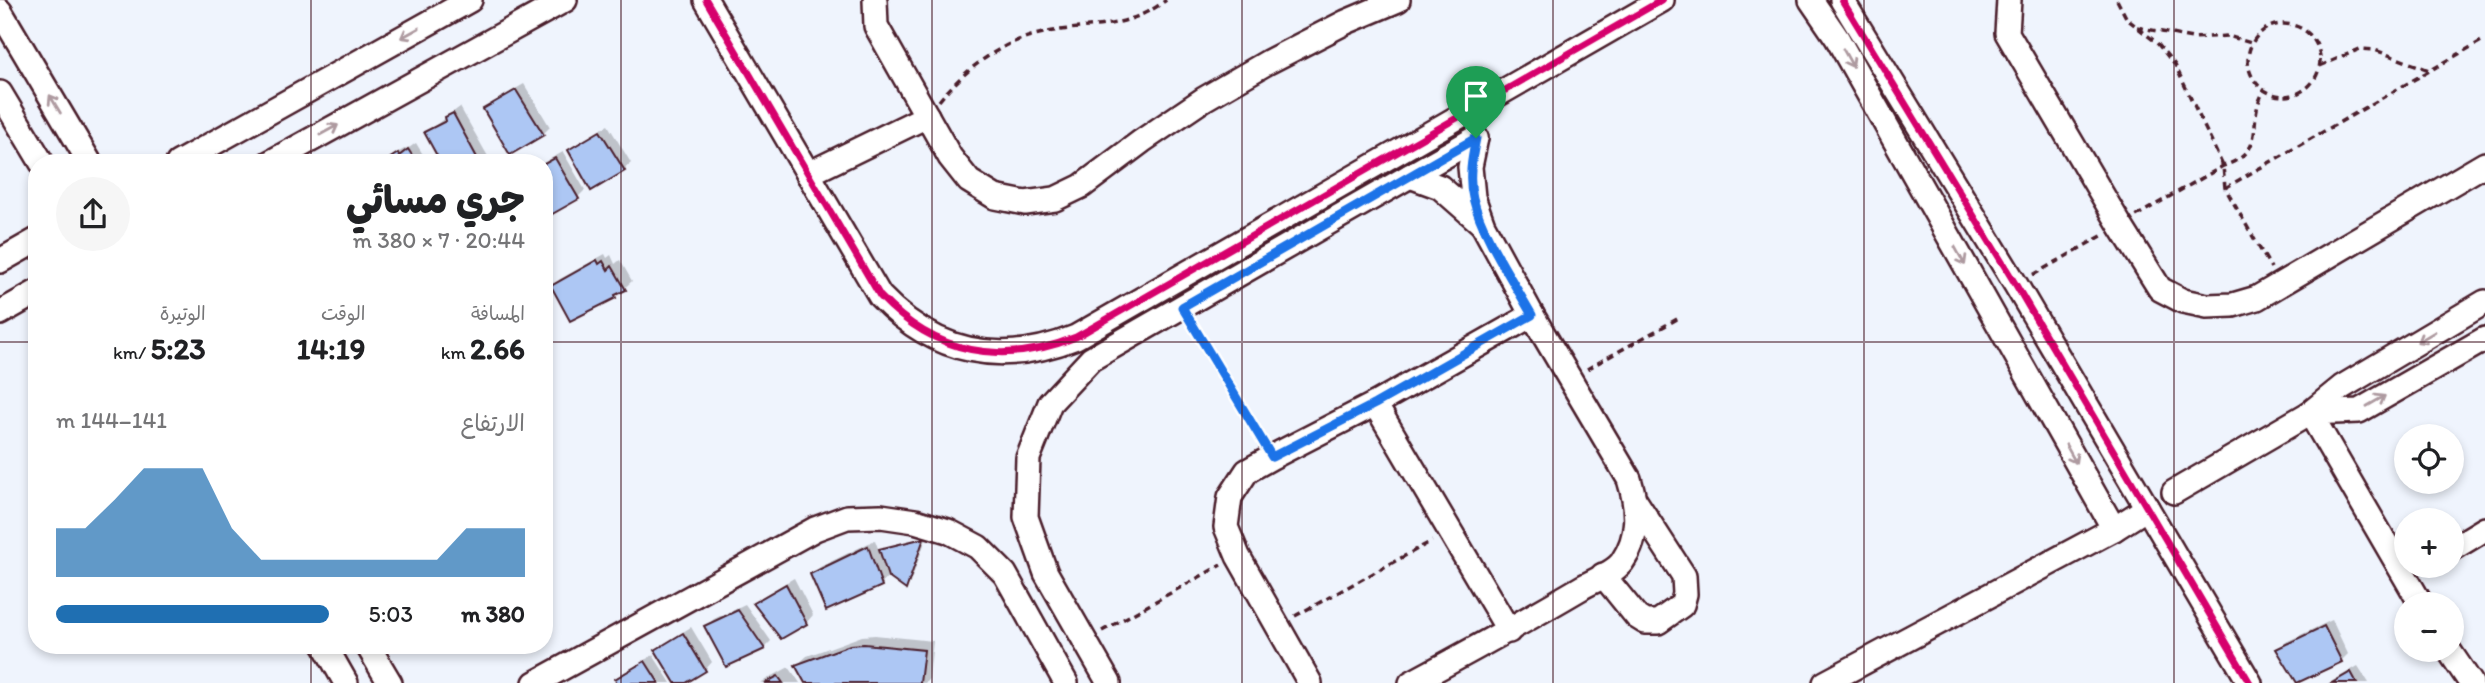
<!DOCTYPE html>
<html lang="ar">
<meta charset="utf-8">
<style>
body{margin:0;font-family:Itim,"Playpen Sans Arabic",sans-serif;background:#f6f6f6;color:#202124;direction:rtl;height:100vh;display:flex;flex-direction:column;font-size:26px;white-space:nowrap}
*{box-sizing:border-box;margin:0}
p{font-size:23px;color:#757577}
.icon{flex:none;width:38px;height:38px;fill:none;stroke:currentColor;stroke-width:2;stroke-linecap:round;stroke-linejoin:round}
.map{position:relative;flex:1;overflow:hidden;direction:ltr}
.sheet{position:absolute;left:28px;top:154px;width:525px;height:500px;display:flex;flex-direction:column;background:#fff;border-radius:28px;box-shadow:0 4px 10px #0003;direction:rtl}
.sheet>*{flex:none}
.tools{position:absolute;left:2394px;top:424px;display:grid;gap:14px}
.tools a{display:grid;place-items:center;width:70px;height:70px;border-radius:50%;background:#fff;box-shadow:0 4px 10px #0003;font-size:35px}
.pin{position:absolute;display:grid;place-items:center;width:60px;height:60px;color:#fff;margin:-72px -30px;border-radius:50% 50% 50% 0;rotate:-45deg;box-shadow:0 0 7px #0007}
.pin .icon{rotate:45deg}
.round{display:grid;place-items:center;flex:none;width:74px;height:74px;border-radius:37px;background:#f6f6f6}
.summary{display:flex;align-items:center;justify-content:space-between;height:119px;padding:0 28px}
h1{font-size:38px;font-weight:800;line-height:52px}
.stats{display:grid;grid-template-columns:repeat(3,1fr);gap:10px;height:119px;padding:7px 28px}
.stats div{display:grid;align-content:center}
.stats b{font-size:30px;font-weight:800}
.stats small{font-size:19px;font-weight:400}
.stats p{font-size:19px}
.chart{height:196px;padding:14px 28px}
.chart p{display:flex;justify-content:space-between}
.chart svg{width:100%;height:126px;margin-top:7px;fill:#1f6fb2;opacity:.7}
ul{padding:0 28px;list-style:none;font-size:23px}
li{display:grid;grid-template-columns:112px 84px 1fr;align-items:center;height:52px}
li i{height:18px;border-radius:9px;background:#1f6fb2}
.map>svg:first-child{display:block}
.shadow{fill:#0003}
.building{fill:#adc7f4;stroke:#4a1f2b;stroke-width:2}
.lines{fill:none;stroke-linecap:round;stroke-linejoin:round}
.minor-casing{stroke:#4a1f2b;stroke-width:28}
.path{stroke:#4a1f2b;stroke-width:3.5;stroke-dasharray:7 5;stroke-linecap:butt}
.minor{stroke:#fff;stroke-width:23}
.cycleway-casing{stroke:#fff;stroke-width:11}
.cycleway{stroke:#d6006c;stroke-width:7}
.oneway{stroke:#ae9aa0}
.route-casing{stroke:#fff;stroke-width:14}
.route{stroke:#1a73e8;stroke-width:9}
.grid{fill:none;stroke:#4a1f2b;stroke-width:2;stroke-opacity:0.55}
</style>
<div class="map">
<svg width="2485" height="683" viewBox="0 0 2485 683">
<rect width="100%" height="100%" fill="#eff4fd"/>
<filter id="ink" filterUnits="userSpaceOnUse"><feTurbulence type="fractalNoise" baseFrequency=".0143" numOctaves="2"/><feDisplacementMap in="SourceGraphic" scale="14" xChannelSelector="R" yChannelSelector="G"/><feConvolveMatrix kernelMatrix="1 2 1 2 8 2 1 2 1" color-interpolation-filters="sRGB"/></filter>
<g filter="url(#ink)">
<g class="shadow">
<path d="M524 84 550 127 543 134 486 109 493 102Z"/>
<path d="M460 107 490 160 487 163H443L426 132Z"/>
<path d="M608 125 631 163 623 170 570 150 578 143Z"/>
<path d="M416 143 428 163H385L390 157 406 148V150Z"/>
<path d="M563 152 585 190 578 197 547 214 544 209 543 163Z"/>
<path d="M605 254 607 258 611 255 615 264 620 260 632 281 615 297 553 286 560 279Z"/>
<path d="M926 539 910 583 906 587 890 576 881 584 812 574 820 567 875 540 879 551 884 546V549Z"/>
<path d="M794 578 813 615 806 623 756 603 763 596Z"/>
<path d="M745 604 771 641 764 648 727 665 706 626 714 619Z"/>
<path d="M2332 620 2348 654 2341 661 2279 650 2286 642Z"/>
<path d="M691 627 712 662 705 670 683 683H677L657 650 665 643Z"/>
<path d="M875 635 933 641 929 679 925 683H807L797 665 807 656 862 636Z"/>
<path d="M653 655 671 683H619L617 680 625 672Z"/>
<path d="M2358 666 2369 683H2329Z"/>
<path d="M789 667 800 683H760Z"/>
</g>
<g class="building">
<path d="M516 90 544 135 510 155 483 109Z"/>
<path d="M453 113 480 163H441L424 132 446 121 445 117Z"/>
<path d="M600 131 625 171 591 191 568 150Z"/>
<path d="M408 149 417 163H383L398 153 399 156Z"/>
<path d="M555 158 579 199 547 217 544 212V164Z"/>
<path d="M597 260 599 264 603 261 608 270 612 266 626 290 615 295 616 298 570 321 551 286Z"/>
<path d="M924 538 906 590 888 577 879 549Z"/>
<path d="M868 546 882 586 826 611 810 574Z"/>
<path d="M786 584 807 624 781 639 753 603Z"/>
<path d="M738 610 765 649 726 667 704 626Z"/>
<path d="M2324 626 2342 662 2297 683 2276 649Z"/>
<path d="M683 633 706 671 686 683H675L655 650Z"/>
<path d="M864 644 924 650 920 683H805L795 665 850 645Z"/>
<path d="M645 661 659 683H617L615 679Z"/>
<path d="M2351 672 2357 683H2332Z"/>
<path d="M778 676 783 683H765Z"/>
</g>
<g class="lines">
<g class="minor-casing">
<g id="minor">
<path d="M706 0 880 296C935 354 1002 367 1076 337L1662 0"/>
<path d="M875 0 876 26 950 157 969 181 995 197 1025 203 1055 199 1082 186 1142 141 1204 99 1268 62 1346 22 1398 0"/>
<path d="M1811 0 1837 38 2114 529"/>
<path d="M1842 0 2016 285 2250 683"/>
<path d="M2009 0 2007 33 2120 225 2160 289 2183 301 2207 306 2233 305 2257 298 2485 164"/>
<path d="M0 11 90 163"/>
<path d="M0 93 42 163"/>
<path d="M178 163 470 0"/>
<path d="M269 163 565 0"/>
<path d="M808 174 927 116"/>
<path d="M1410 176 1440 187 1481 223"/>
<path d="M0 261 37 240"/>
<path d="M0 313 37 292"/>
<path d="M1375 404 1509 631"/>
<path d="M2310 413 2421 604"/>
<path d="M2310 413 2359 411 2485 339"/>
<path d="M2174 492 2310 413 2342 387 2485 302"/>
<path d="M2452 549 2485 529"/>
<path d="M1603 575 1637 617 1645 622H1658L1682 605 1685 594 1684 576 1636 502"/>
<path d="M325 646 346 683"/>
<path d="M368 646 390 683"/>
<path d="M2448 649 2471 683"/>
<path d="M535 683 815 529 847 517 881 516 915 521 948 531 978 547 1005 574 1066 683"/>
<path d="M1109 683 1046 573 1026 517 1028 458 1050 403 1091 359 1476 138"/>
<path d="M1310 683 1238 556 1226 527 1230 497 1247 471 1272 457 1375 404 1532 315"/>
<path d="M1411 683C1469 652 1525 621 1581 588 1593 581 1614 573 1622 562 1640 536 1638 508 1629 479L1532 315 1483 225 1473 197 1470 167 1476 138"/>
<path d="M1825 683 2114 529 2147 508"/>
</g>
</g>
<g class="path">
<path d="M2117 0 2127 19 2157 43 2175 65 2223 166 2225 188 2271 268"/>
<circle cx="2284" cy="60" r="36"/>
<path d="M2137 27 2192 38 2228 36 2251 43"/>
<path d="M2320 66 2360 49 2375 50 2429 70"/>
<path d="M939 101C963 72 995 46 1031 36 1080 22 1122 34 1166 0"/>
<path d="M2225 188 2485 39"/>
<path d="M2136 216 2223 166C2270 151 2245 122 2264 91"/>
<path d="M2033 275 2105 234"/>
<path d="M1192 324 1262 440"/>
<path d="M1587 369 1679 318"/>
<path d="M1295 616 1432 541"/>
<path d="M1102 631 1221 565"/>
</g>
<use href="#minor" class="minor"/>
<g class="cycleway-casing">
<g id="cycleway">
<path d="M706 0 880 296C935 354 1002 367 1076 337L1662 0"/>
<path d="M1842 0 2016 285 2250 683"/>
</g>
</g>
<use href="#cycleway" class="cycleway"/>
</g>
<defs><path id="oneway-shaft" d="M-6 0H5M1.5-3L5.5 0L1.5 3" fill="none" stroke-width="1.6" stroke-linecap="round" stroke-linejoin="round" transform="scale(1.75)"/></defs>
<g class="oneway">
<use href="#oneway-shaft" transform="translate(410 33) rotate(151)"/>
<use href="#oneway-shaft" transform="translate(1848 58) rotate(61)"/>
<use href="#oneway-shaft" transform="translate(55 104) rotate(-121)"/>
<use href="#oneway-shaft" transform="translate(329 130) rotate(-29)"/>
<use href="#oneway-shaft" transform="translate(1960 256) rotate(61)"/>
<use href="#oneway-shaft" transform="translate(2426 337) rotate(149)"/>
<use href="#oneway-shaft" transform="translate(2376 401) rotate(-30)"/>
<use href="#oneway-shaft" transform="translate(2071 454) rotate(61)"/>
</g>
</g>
<g class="lines" filter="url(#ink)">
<g class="route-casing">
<path id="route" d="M1476 138C1472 158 1468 178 1473 198 1482 235 1513 281 1532 315L1375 404 1272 457 1182 307Z"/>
</g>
<use href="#route" class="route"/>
</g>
<path class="grid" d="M311 0V163M621 0V683M932 0V683M1242 0V683M1553 0V683M1864 0V683M2174 0V683M0 342H37M544 342H2485M311 646V683"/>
</svg>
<div class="tools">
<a><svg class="icon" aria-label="locate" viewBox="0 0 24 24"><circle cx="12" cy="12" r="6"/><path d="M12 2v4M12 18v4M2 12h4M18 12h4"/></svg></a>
<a>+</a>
<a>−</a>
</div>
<div class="pin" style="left:1476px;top:138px;background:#1e9e55"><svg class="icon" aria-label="arrive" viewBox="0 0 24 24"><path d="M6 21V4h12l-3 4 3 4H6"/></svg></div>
<section class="sheet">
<div class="summary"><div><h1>جري مسائي</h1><p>20:44 · 7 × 380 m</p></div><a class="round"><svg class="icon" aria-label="share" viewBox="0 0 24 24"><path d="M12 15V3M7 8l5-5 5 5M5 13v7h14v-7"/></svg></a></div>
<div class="stats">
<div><p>المسافة</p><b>2.66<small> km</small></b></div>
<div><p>الوقت</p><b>14:19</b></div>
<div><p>الوتيرة</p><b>5:23<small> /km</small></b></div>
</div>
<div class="chart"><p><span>الارتفاع</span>141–144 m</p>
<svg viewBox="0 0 160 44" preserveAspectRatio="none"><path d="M0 44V27L10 27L20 17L30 6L40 6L50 6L60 27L70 38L80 38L90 38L100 38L110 38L120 38L130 38L140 27L150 27L160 27V44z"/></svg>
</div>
<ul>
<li><b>380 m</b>5:03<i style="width:100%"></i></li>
</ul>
</section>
</div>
